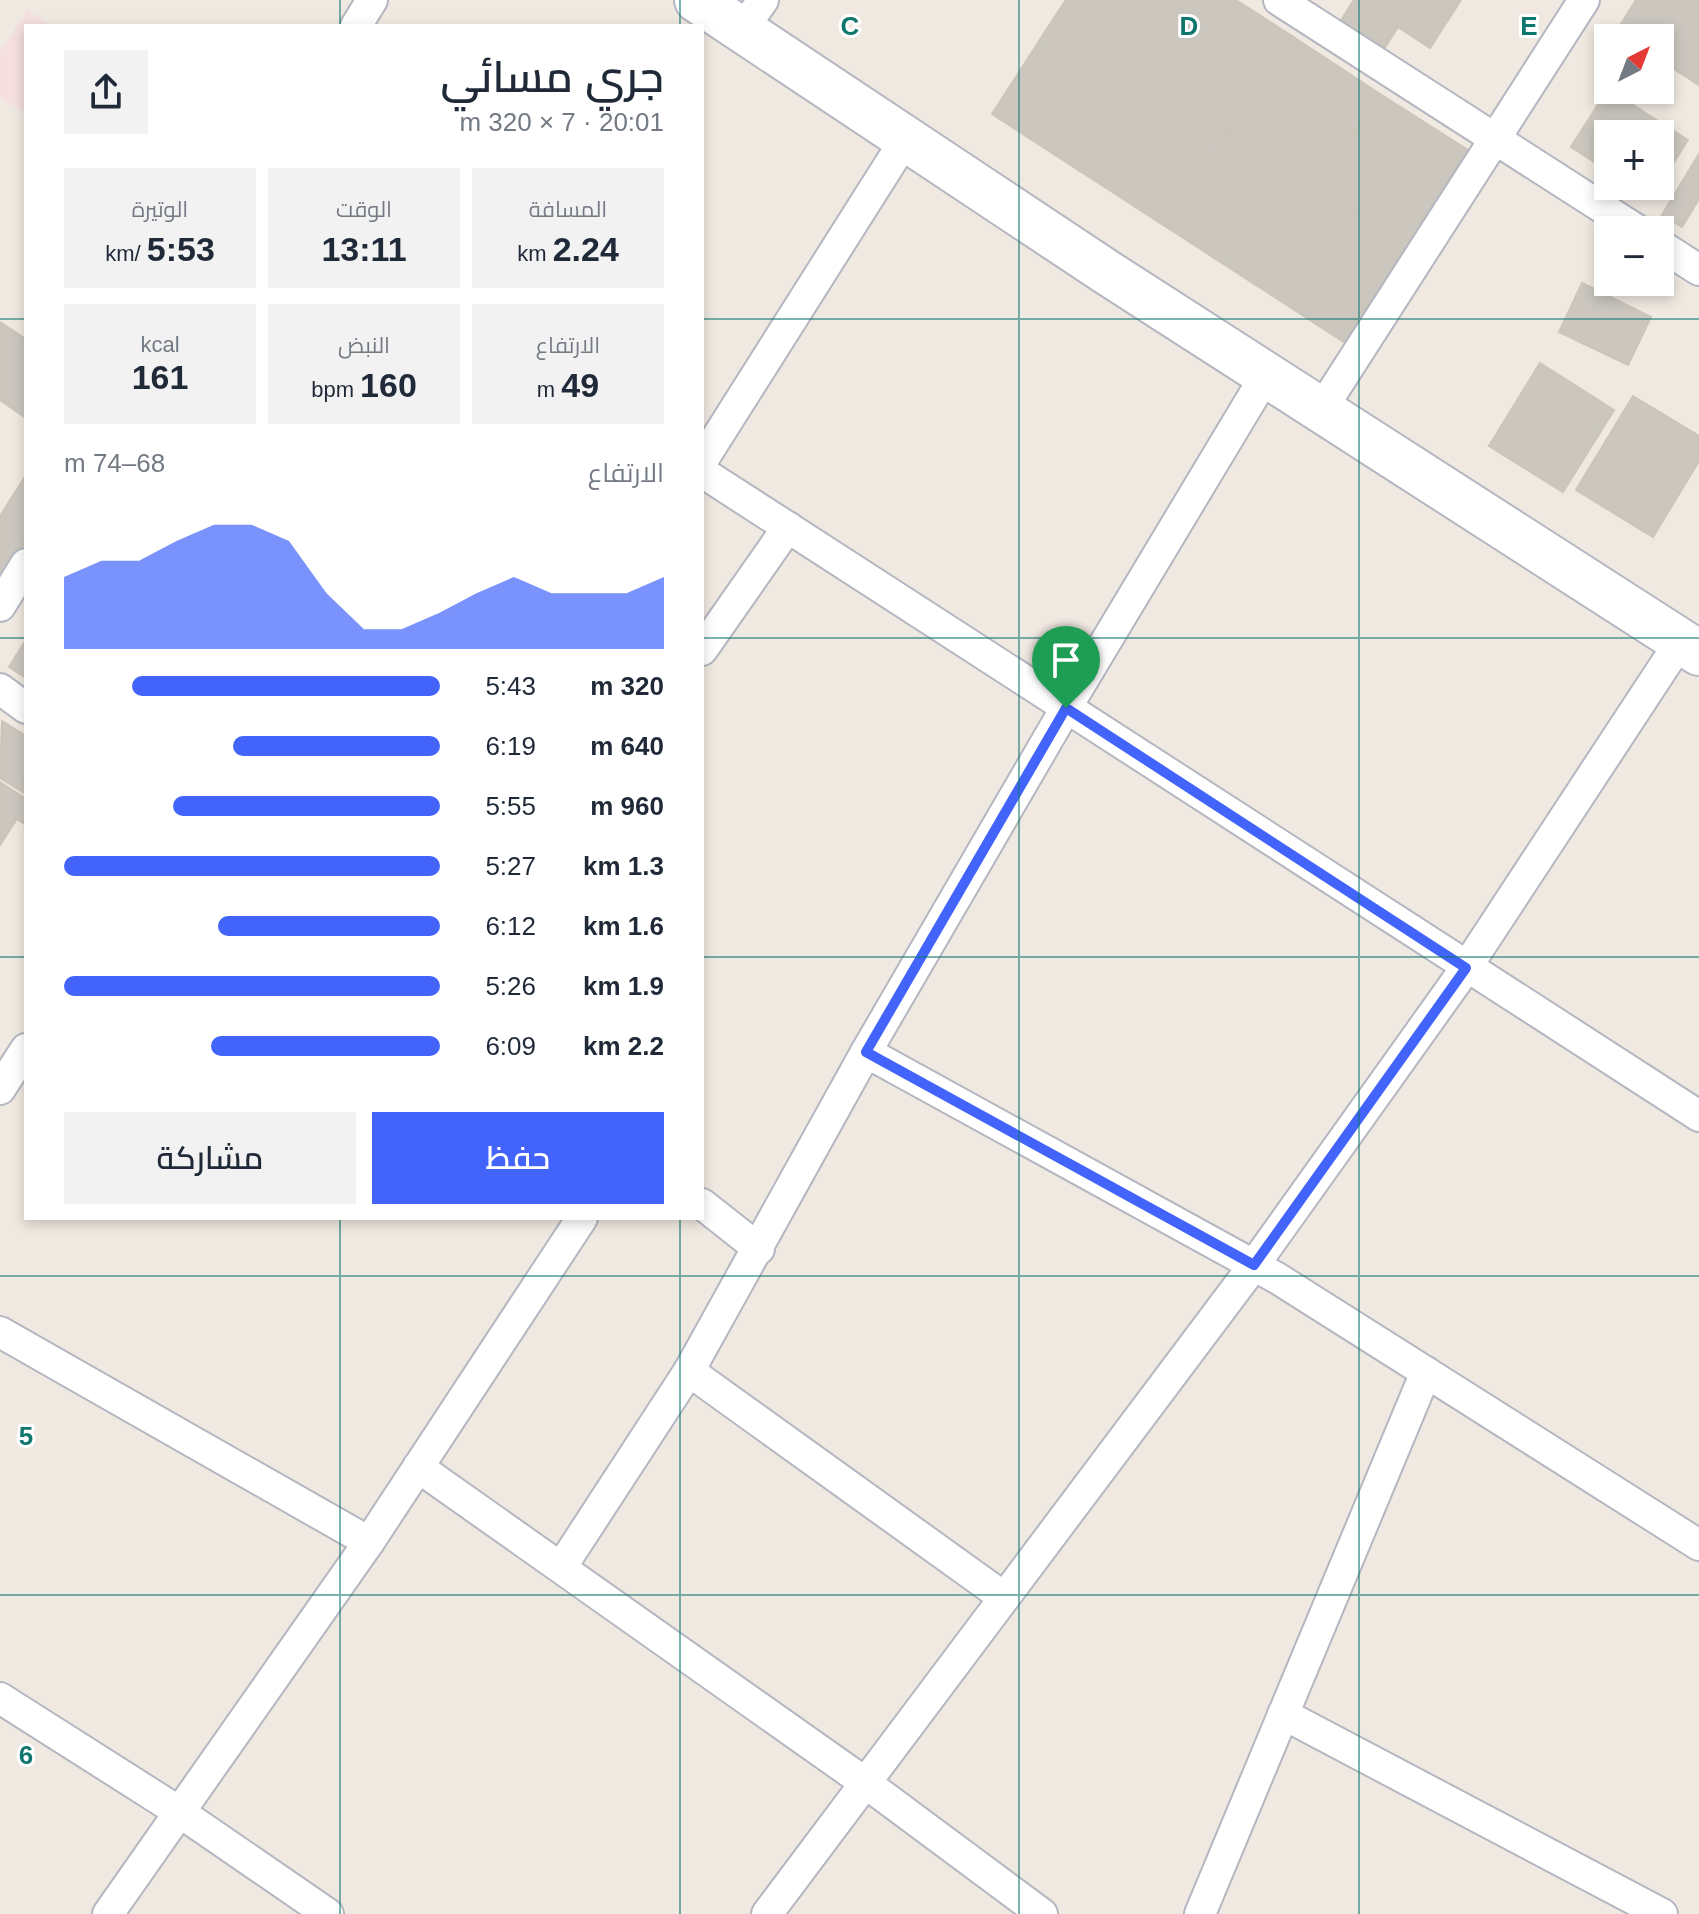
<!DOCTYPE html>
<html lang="ar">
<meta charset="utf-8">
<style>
body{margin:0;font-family:Helvetica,Cairo,sans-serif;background:#f2f2f3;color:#1f2937;direction:rtl;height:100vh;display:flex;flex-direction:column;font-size:30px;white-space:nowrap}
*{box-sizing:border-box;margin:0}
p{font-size:26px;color:#747a83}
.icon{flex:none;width:44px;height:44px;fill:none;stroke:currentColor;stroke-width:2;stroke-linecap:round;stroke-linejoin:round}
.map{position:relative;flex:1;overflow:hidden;direction:ltr}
.sheet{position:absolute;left:24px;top:24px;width:680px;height:1196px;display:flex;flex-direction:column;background:#fff;border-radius:0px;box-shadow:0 4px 12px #0003;direction:rtl}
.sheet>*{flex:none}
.needle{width:52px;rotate:42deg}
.tools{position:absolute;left:1594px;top:24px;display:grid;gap:16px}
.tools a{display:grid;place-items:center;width:80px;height:80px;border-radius:0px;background:#fff;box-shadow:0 4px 12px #0003;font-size:40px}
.pin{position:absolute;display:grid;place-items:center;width:68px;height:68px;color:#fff;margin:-82px -34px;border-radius:50% 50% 50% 0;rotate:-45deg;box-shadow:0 0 8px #0007}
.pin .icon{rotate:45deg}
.round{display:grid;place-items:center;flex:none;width:84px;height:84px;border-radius:0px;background:#f2f2f3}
.head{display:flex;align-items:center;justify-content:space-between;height:136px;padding:0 40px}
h1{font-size:44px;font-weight:600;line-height:60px}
.stats{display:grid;grid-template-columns:repeat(3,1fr);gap:12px;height:136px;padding:8px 40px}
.stats div{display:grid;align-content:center;border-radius:0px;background:#f2f2f3;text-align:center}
.stats b{font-size:34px;font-weight:600}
.stats small{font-size:22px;font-weight:400}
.stats p{font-size:22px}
.chart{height:224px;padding:16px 40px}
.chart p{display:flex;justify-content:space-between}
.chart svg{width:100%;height:144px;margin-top:8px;fill:#4264fb;opacity:.7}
.cta{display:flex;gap:16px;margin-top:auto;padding:16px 40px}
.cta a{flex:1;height:92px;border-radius:0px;background:#4264fb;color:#fff;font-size:32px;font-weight:600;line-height:92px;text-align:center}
.cta a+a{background:#f2f2f3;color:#1f2937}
ul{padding:0 40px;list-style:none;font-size:26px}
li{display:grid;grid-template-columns:128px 96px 1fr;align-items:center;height:60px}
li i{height:20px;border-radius:10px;background:#4264fb}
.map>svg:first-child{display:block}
.medical{fill:#f5dfe0}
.building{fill:#cbc7bf;stroke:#cbc5ba;stroke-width:2}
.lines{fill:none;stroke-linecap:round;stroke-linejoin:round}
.street-casing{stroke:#b4b7c1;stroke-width:34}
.secondary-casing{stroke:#b4b7c1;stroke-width:48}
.street{stroke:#fff;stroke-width:30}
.secondary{stroke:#fff;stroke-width:44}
.route-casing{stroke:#fff;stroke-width:16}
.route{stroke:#4264fb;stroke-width:10}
.grid{fill:none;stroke:#0f766e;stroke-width:2;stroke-opacity:0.55}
.grid-label{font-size:26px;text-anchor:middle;font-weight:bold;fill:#0f766e;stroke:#fff;stroke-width:6;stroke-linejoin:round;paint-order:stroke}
</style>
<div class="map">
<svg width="1699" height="1914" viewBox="0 0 1699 1914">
<rect width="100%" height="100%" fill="#efe9e1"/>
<path class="medical" d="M28 10 51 26H26V114L0 97V52Z"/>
<g class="building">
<path d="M1066 0H1191L1142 75 1054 18Z"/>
<path d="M1191 0H1236L1292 36 1230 132 1142 75Z"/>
<path d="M1354 0H1461L1430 48 1398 27 1384 49 1340 22Z"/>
<path d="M1636 0H1699V85L1660 60V38H1625L1616 32Z"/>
<path d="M1054 18 1142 75 1080 171 992 114Z"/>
<path d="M1292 36 1380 94 1318 189 1230 132Z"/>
<path d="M1142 75 1230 132 1168 228 1080 171Z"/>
<path d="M1608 89 1688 140 1660 184V134H1608V171L1571 147Z"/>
<path d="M1380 94 1468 150 1406 246 1318 189Z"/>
<path d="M1230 132 1318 189 1256 285 1168 228Z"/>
<path d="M1699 154V199L1682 227 1662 215Z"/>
<path d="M1632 186H1659L1651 198Z"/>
<path d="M1318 189 1406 246 1344 342 1256 285Z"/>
<path d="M1582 283 1651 317 1628 365 1559 332Z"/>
<path d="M0 322 26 339V418L0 400Z"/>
<path d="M1540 363 1614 410 1563 492 1489 446Z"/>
<path d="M1633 396 1699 436V461L1653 537 1576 490Z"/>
<path d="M26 475V541L0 582V516Z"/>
<path d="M26 640V678L9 667Z"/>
<path d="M2 721 26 736V776L23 780 26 794 0 778Z"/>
<path d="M0 782 26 799V825L17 819 0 845Z"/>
</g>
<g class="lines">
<g class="street-casing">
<g id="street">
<path d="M1279 0 1637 230"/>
<path d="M356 26 372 0"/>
<path d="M743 29 763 0"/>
<path d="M1660 245 1699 270"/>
<path d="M1321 410 1584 0"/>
<path d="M702 461 905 140"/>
<path d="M702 472 1699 1116"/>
<path d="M0 606 26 564"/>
<path d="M702 650 788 527"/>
<path d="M0 689 26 708"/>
<path d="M866 1052 1277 1278 1699 1545"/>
<path d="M0 1089 26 1049"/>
<path d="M702 1204 759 1249"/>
<path d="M0 1332 369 1542"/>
<path d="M689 1371 1002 1596"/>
<path d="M418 1467 867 1784 1042 1914"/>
<path d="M562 1566 689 1371 866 1052 1066 708 1266 375"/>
<path d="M0 1698 181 1813 328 1914"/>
<path d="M1283 1714 1662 1914"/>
<path d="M108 1914 369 1542 582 1218"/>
<path d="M767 1914 1254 1265 1466 968 1680 642"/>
<path d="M1200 1914 1426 1372"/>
</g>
</g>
<g class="secondary-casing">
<path id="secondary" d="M697 0 1108 273 1699 653"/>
</g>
<use href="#street" class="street"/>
<use href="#secondary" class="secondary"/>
</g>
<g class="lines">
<g class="route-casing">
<path id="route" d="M1066 708 1466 968 1254 1265 866 1052Z"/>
</g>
<use href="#route" class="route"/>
</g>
<path class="grid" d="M340 0V26M680 0V26M1019 0V1914M1359 0V1914M0 319H26M702 319H1699M0 638H26M702 638H1699M0 957H26M702 957H1699M340 1218V1914M680 1218V1914M0 1276H1699M0 1595H1699"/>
<g class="grid-label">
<text x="850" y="35">C</text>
<text x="1189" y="35">D</text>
<text x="1529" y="35">E</text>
<text x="26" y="1445">5</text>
<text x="26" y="1764">6</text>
</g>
</svg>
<div class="tools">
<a><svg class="needle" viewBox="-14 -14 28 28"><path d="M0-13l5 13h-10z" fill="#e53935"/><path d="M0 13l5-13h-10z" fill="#747a83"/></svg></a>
<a>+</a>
<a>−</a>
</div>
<div class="pin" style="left:1066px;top:708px;background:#1e9e55"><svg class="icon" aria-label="arrive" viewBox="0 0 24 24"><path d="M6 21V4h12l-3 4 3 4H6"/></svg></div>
<section class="sheet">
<div class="head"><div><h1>جري مسائي</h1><p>20:01 · 7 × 320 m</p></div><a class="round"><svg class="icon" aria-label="share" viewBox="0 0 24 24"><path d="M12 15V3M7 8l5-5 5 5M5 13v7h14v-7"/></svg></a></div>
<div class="stats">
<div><p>المسافة</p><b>2.24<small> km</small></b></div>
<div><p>الوقت</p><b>13:11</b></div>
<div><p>الوتيرة</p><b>5:53<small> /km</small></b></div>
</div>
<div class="stats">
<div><p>الارتفاع</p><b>49<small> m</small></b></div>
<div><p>النبض</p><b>160<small> bpm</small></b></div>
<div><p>kcal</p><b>161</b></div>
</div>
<div class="chart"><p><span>الارتفاع</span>68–74 m</p>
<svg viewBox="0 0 160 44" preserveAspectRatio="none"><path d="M0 44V22L10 17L20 17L30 11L40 6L50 6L60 11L70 27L80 38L90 38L100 33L110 27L120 22L130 27L140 27L150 27L160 22V44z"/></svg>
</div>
<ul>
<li><b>320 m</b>5:43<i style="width:82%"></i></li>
<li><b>640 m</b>6:19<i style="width:55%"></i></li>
<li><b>960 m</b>5:55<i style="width:71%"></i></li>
<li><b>1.3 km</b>5:27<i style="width:100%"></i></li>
<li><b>1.6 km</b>6:12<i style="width:59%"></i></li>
<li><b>1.9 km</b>5:26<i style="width:100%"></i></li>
<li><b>2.2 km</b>6:09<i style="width:61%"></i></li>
</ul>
<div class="cta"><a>حفظ</a><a>مشاركة</a></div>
</section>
</div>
